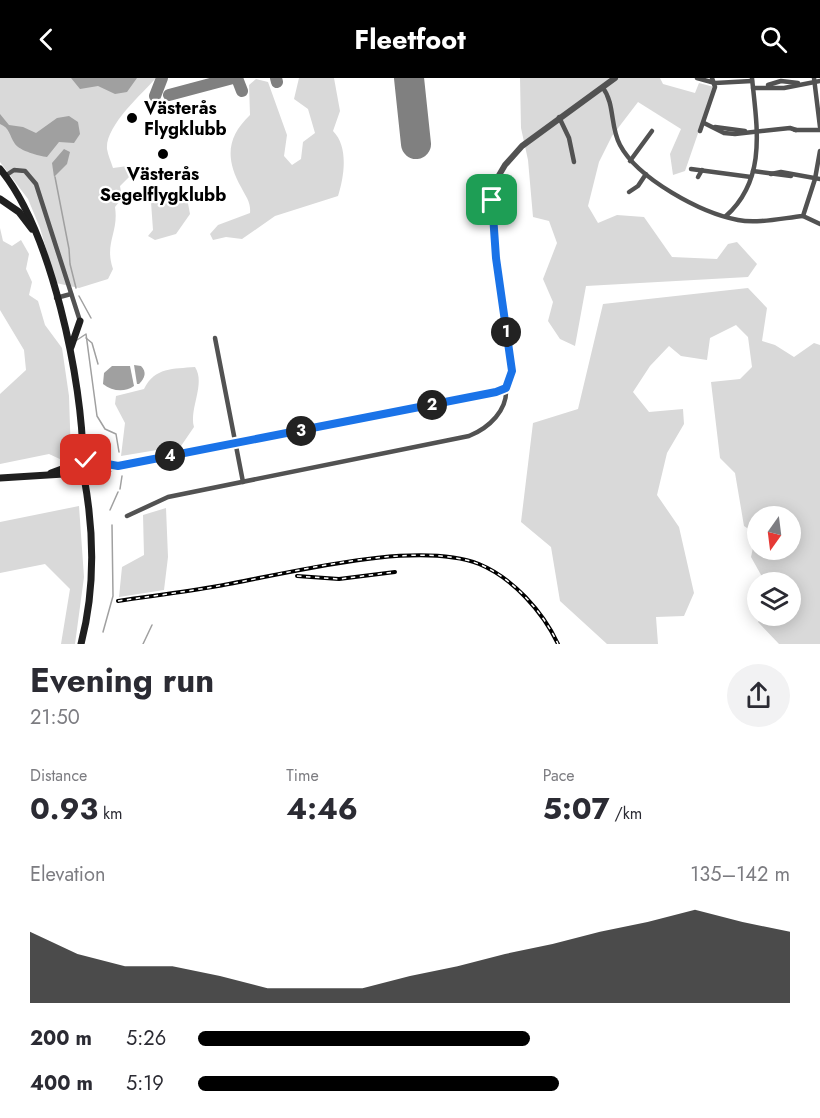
<!DOCTYPE html>
<meta charset="utf-8">
<style>
body{margin:0;font-family:Jost,sans-serif;background:#f2f2f3;color:#2b2b33;height:100vh;display:flex;flex-direction:column;font-size:22px;white-space:nowrap}
*{box-sizing:border-box;margin:0}
p{font-size:20px;color:#7c7c81}
.icon{flex:none;width:33px;height:33px;fill:none;stroke:currentColor;stroke-width:2;stroke-linecap:round;stroke-linejoin:round}
.map{position:relative;height:566px;overflow:hidden}
.side{display:flex;flex-direction:column;background:#fff;flex:1}
.side>*{flex:none}
.needle{width:39px;rotate:194deg}
.tools{position:absolute;left:747px;top:428px;display:grid;gap:12px}
.tools a{display:grid;place-items:center;width:54px;height:54px;border-radius:50%;background:#fff;box-shadow:0 3px 15px #0003;font-size:30px}
.pin{position:absolute;display:grid;place-items:center;width:51px;height:51px;color:#fff;margin:-26px;border-radius:12px;box-shadow:0 3px 9px #0006}
.km{position:absolute;width:30px;height:30px;margin:-15px;border-radius:50%;background:#222;color:#fff;font-size:16px;line-height:30px;text-align:center}
.round{display:grid;place-items:center;flex:none;width:63px;height:63px;border-radius:32px;background:#f2f2f3}
.head{display:flex;align-items:center;justify-content:space-between;height:102px;padding:0 30px}
h1{font-size:33px;font-weight:700;line-height:45px}
.stats{display:grid;grid-template-columns:repeat(3,1fr);gap:9px;height:102px;padding:6px 30px}
.stats div{display:grid;align-content:center}
.stats b{font-size:30px;font-weight:700}
.stats small{font-size:16px;font-weight:400}
.stats p{font-size:16px}
.chart{height:168px;padding:12px 30px}
.chart p{display:flex;justify-content:space-between}
.chart svg{width:100%;height:108px;margin-top:6px;fill:#000;opacity:.7}
ul{padding:0 30px;list-style:none;font-size:20px}
li{display:grid;grid-template-columns:96px 72px 1fr;align-items:center;height:45px}
li i{height:15px;border-radius:8px;background:#000}
header{display:flex;justify-content:space-between;align-items:center;height:78px;padding:0 30px;background:#000;color:#fff;font-size:27px;font-weight:700}
.map>svg:first-child{display:block}
.green{fill:#d9d9d9;fill-rule:evenodd}
.water{fill:#a0a0a0}
.lines{fill:none;stroke-linecap:round;stroke-linejoin:round}
.stream{stroke:#a0a0a0;stroke-width:1.5}
.taxiway{stroke:#808080;stroke-width:12}
.runway{stroke:#808080;stroke-width:30}
.minor{stroke:#525252;stroke-width:4.5}
.tertiary{stroke:#525252;stroke-width:6}
.secondary{stroke:#1f1f1f;stroke-width:7}
.rail-casing{stroke:#000;stroke-width:4}
.rail{stroke:#fff;stroke-width:1.5;stroke-dasharray:4.5;stroke-linecap:butt}
.route-casing{stroke:#fff;stroke-width:12}
.route{stroke:#1a73e8;stroke-width:8}
.poi-dot{fill:#000;stroke:#fff;stroke-width:2}
.labels{text-anchor:middle;stroke-width:4.5;stroke-linejoin:round;paint-order:stroke}
.poi-label{font-size:18px;font-weight:bold;fill:#000;stroke:#fff;text-anchor:start}
</style>
<header><svg class="icon" aria-label="back" viewBox="0 0 24 24"><path d="M15 5l-7 7 7 7"/></svg>Fleetfoot<svg class="icon" aria-label="search" viewBox="0 0 24 24"><circle cx="10" cy="10" r="6"/><path d="M15 15l6 6"/></svg></header>
<div class="map">
<svg width="820" height="566" viewBox="0 0 820 566">
<rect width="100%" height="100%" fill="#fff"/>
<g class="green">
<path d="M0 0H156C142 16 105 48 107 71 108 77 111 84 113 90L128 88 132 96 120 108 122 120 115 129C119 155 104 165 113 191L108 201 79 210 56 205 40 150 28 121 0 84Z"/>
<path d="M299 0H334L340 33 333 53C349 69 344 99 338 118L275 138 242 161 226 159 213 162 210 156 218 147 250 135C251 124 246 119 241 109 225 80 227 59 250 37L249 7 256 1 268 4 287 57 284 78 292 87 301 81 303 64 315 55 308 31 294 21Z"/>
<path d="M520 0H660L663 6 695 15 699 5 714 9 685 93 673 97 670 76 681 51 638 24 612 58 599 84 588 128 598 145 617 137 644 139 672 179 717 181 728 166 737 164 757 186 748 199 586 208 575 268 560 261 548 243 553 224 543 201 557 165 549 143 533 139 528 82 521 50Z"/>
<path d="M168 119 187 120 190 136 176 156 155 162 148 158 153 152 151 124Z"/>
<path d="M0 150 3 163 12 168 21 162 29 176 26 191 32 204 29 217 38 223 45 247 62 270 69 318 71 379 62 382 49 376 0 386V316L26 292 24 272 0 232Z"/>
<path d="M748 210 767 230 762 263 775 267 794 279 814 265 820 267V566H779L758 544 763 537H790V504H765L751 479 756 456 744 448 735 395 720 380 711 304 740 301 752 289 748 259 736 247 710 260 707 282 681 278 669 268 650 288 633 314 649 334 683 331 684 346 667 375 657 417 679 449 694 515 684 538 656 539 658 566H607L560 523 551 469 521 444 533 345 578 331 603 226ZM758 438H790V471H758Z"/>
<path d="M195 289C206 306 189 330 194 349L181 368 121 378 125 345 115 326 116 318 144 311C155 289 173 291 195 289Z"/>
<path d="M79 428 84 499 75 566H61L70 511 45 486 0 495V444Z"/>
<path d="M166 430 168 479 164 512 119 519 122 489 144 477 143 437Z"/>
</g>
<g class="water">
<path d="M71 0H137L127 14 115 16 98 8 80 11Z"/>
<path d="M0 36 9 47 23 49 36 55 57 40 69 38 78 44 80 56 74 65 59 64 47 79C39 78 20 73 15 66 9 57 10 50 0 46Z"/>
<path d="M64 71 70 74 67 86 54 99 52 85Z"/>
<path d="M134 287 141 288C147 294 145 300 139 306H137Z"/>
<path d="M112 288H130L134 308C124 315 112 313 103 306L104 295Z"/>
</g>
<g class="lines">
<g class="stream">
<path d="M55 99 69 171 70 186 76 210"/>
<path d="M79 218 91 240"/>
<path d="M86 260 92 265 98 286"/>
<path d="M77 262 86 256 97 338 105 351 116 356 119 374"/>
<path d="M120 411 122 398"/>
<path d="M110 432 118 414"/>
<path d="M103 554 113 518 112 447"/>
<path d="M143 566 152 547"/>
</g>
<g class="taxiway">
<path d="M237 0 242 13"/>
<path d="M276 0 277 4"/>
<path d="M169 17 233 0"/>
<path d="M155 18 162 0"/>
</g>
<path class="runway" d="M409 0 416 66"/>
<g class="minor">
<path d="M697 0 715 5 752 3"/>
<path d="M814 0 820 49"/>
<path d="M768 7 781 3 798 5"/>
<path d="M603 10C615 26 610 49 620 67 638 101 701 135 738 142 757 146 783 140 803 138L815 101 820 73"/>
<path d="M753 10H784L820 3"/>
<path d="M559 39 569 60 574 84"/>
<path d="M704 45 724 55 735 56 790 50 796 52"/>
<path d="M715 49 745 53"/>
<path d="M795 52H820"/>
<path d="M700 53 715 9 712 0"/>
<path d="M630 83 652 53"/>
<path d="M691 91 751 99"/>
<path d="M753 93 791 98"/>
<path d="M8 96 14 92 25 93 36 106 80 243"/>
<path d="M771 96 781 94 820 101"/>
<path d="M698 99 702 92"/>
<path d="M629 114 638 108 646 96"/>
<path d="M726 138C767 101 757 50 752 0"/>
<path d="M803 138 820 146"/>
<path d="M56 220 71 216"/>
<path d="M215 260 243 404"/>
<path d="M127 438 168 419 469 358C489 350 508 332 506 310"/>
</g>
<g class="tertiary">
<path d="M93 385 114 388"/>
<path d="M94 396 118 388 496 314 506 310 512 293 492 139 495 104 505 87 522 68 615 0"/>
</g>
<g class="secondary">
<path d="M0 91C51 152 83 304 83 383"/>
<path d="M0 121 19 134 32 151"/>
<path d="M71 269 80 243"/>
<path d="M51 395 86 382 95 388 94 396 87 399 80 396V386"/>
<path d="M0 400 80 395"/>
<path d="M81 566C95 512 94 453 84 399"/>
</g>
<g class="rail-casing">
<g id="rail">
<path d="M297 498 339 501 395 494"/>
<path d="M118 523C151 518 185 514 218 508 287 496 415 461 479 486 513 500 543 534 558 566"/>
</g>
</g>
<use href="#rail" class="rail"/>
</g>
<g class="lines">
<g class="route-casing">
<path id="route" d="M86 382 118 388 496 314 506 310 512 293 496 180 492 122"/>
</g>
<use href="#route" class="route"/>
</g>
<g class="poi-dot">
<circle cx="132" cy="40" r="6"/>
<circle cx="163" cy="76" r="6"/>
</g>
<g class="labels">
<g class="poi-label">
<text x="144" y="36">Västerås<tspan x="144" dy="21">Flygklubb</tspan></text>
<text x="163" y="102" text-anchor="middle">Västerås<tspan x="163" dy="21">Segelflygklubb</tspan></text>
</g>
</g>
</svg>
<div class="tools">
<a><svg class="needle" viewBox="-14 -14 28 28"><path d="M0-13l5 13h-10z" fill="#e53935"/><path d="M0 13l5-13h-10z" fill="#7c7c81"/></svg></a>
<a><svg class="icon" aria-label="layers" viewBox="0 0 24 24"><path d="M12 4l9 5-9 5-9-5zM3 14l9 5 9-5"/></svg></a>
</div>
<div class="pin" style="left:492px;top:122px;background:#1e9e55"><svg class="icon" aria-label="arrive" viewBox="0 0 24 24"><path d="M6 21V4h12l-3 4 3 4H6"/></svg></div>
<div class="pin" style="left:86px;top:382px;background:#d93025"><svg class="icon" aria-label="check" viewBox="0 0 24 24"><path d="M5 12l5 5 9-10"/></svg></div>
<b class="km" style="left:506px;top:254px">1</b>
<b class="km" style="left:432px;top:327px">2</b>
<b class="km" style="left:301px;top:353px">3</b>
<b class="km" style="left:170px;top:378px">4</b>
</div>
<section class="side">
<div class="head"><div><h1>Evening run</h1><p>21:50</p></div><a class="round"><svg class="icon" aria-label="share" viewBox="0 0 24 24"><path d="M12 15V3M7 8l5-5 5 5M5 13v7h14v-7"/></svg></a></div>
<div class="stats">
<div><p>Distance</p><b>0.93<small> km</small></b></div>
<div><p>Time</p><b>4:46</b></div>
<div><p>Pace</p><b>5:07<small> /km</small></b></div>
</div>
<div class="chart"><p><span>Elevation</span>135–142 m</p>
<svg viewBox="0 0 160 44" preserveAspectRatio="none"><path d="M0 44V15L10 24L20 29L30 29L40 33L50 38L60 38L70 38L80 33L90 29L100 24L110 20L120 15L130 11L140 6L150 11L160 15V44z"/></svg>
</div>
<ul>
<li><b>200 m</b>5:26<i style="width:56%"></i></li>
<li><b>400 m</b>5:19<i style="width:61%"></i></li>
</ul>
</section>
